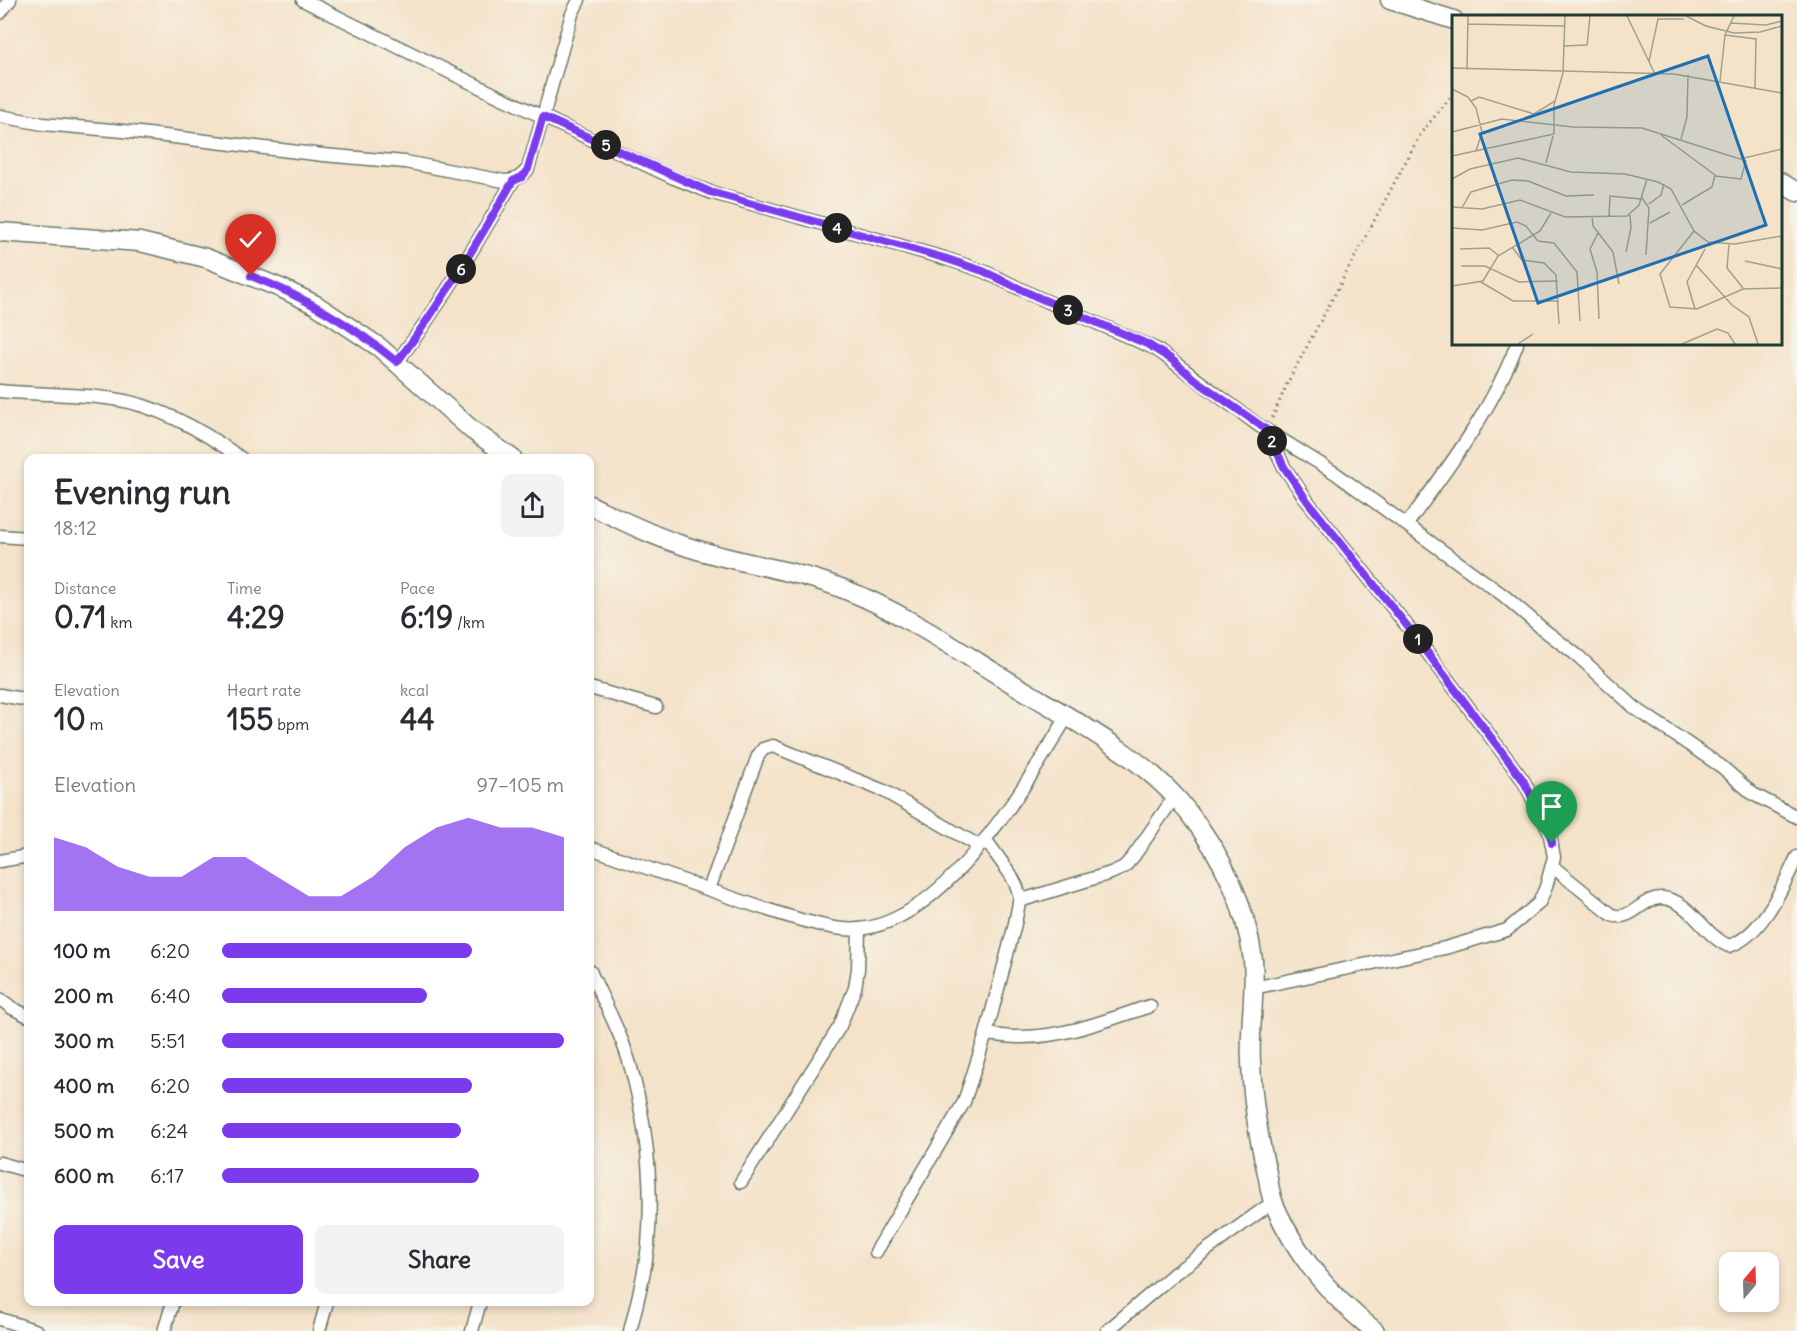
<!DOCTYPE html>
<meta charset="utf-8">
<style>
body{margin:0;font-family:Delius,sans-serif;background:#f2f2f3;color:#2b2b33;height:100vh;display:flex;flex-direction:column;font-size:22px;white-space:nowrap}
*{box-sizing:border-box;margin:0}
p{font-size:20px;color:#7c7c81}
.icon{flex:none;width:33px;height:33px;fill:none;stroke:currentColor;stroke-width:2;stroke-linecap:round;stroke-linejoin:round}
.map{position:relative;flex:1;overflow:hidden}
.sheet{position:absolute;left:24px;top:454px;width:570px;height:852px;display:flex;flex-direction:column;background:#fff;border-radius:12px;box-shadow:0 3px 9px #0003}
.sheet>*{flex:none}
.needle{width:39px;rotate:19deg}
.controls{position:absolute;left:1719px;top:1252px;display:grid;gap:12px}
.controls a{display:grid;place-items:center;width:60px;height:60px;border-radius:12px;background:#fff;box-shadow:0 3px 9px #0003;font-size:30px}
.pin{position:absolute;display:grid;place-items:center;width:51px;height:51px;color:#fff;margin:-62px -26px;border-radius:50% 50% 50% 0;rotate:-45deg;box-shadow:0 0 6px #0007}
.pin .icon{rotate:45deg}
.km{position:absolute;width:30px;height:30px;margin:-15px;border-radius:50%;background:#222;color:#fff;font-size:16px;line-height:30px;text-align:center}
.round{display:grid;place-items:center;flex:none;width:63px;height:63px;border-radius:12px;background:#f2f2f3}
.head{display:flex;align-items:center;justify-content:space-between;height:102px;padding:0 30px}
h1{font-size:33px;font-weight:700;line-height:45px}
.figures{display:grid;grid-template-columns:repeat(3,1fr);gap:9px;height:102px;padding:6px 30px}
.figures div{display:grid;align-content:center}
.figures b{font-size:30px;font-weight:700}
.figures small{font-size:16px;font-weight:400}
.figures p{font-size:16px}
.chart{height:168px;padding:12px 30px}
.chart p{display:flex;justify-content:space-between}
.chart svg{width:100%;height:108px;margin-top:6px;fill:#7c3aed;opacity:.7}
.button{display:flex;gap:12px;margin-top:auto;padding:12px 30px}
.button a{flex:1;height:69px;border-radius:12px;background:#7c3aed;color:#fff;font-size:24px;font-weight:700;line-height:69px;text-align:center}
.button a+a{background:#f2f2f3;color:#2b2b33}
ul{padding:0 30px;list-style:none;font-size:20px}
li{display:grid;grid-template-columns:96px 72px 1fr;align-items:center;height:45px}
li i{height:15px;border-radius:8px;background:#7c3aed}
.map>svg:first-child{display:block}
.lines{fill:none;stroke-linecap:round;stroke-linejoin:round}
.street-casing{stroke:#6a7768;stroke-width:15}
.secondary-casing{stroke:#6a7768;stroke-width:21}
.path{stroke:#6a7768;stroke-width:3;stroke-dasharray:1.5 4.5;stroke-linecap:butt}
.street{stroke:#fff;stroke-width:12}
.secondary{stroke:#fff;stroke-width:18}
.route-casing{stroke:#fff;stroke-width:12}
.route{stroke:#7c3aed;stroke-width:8}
.inset-road{fill:none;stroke:#9fa08d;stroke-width:1.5}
.view{fill:#1f6fb2;fill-opacity:0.15;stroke:#1f6fb2;stroke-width:3}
.inset-edge{fill:none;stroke:#1f3d34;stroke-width:3}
</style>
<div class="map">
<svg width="1797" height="1331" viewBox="0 0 1797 1331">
<rect width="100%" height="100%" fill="#f7f3e8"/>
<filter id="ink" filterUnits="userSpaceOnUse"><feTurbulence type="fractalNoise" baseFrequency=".0167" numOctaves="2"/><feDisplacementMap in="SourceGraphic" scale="12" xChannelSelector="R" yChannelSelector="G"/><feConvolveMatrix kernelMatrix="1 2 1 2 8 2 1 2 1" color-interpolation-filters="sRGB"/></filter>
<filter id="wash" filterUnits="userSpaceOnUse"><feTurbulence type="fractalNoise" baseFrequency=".008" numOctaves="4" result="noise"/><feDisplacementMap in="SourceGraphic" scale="24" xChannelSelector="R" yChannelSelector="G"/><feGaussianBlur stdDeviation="1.35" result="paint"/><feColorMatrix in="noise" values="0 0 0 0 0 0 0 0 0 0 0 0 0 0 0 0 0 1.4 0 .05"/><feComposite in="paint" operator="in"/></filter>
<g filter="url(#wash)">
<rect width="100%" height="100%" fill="#f4e2c9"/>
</g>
<g filter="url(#ink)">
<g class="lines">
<g class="street-casing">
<g id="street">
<path d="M303 0 496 95 674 178 710 192 944 258 983 271 1035 296 1156 349 1258 425 1335 473 1503 595 1544 630 1578 656 1635 708 1722 767 1753 794 1797 817"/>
<path d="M0 13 10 0"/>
<path d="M0 116 43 124 123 131 323 155 405 162 504 181C515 181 521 177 528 169L572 14 579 0"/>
<path d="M397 362C441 304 477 243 513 181"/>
<path d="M0 391C38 395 77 393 114 399 161 406 205 432 242 459"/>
<path d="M1407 524C1449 467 1492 410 1517 344"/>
<path d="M0 536 28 538"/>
<path d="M590 688 656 707"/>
<path d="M0 695 28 700"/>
<path d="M590 848C630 862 670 876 710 890 741 901 770 911 801 920 821 925 839 931 859 929 946 921 1026 785 1067 717"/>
<path d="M0 861 28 856"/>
<path d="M1552 866 1612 915C1632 922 1643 896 1663 898 1691 901 1704 936 1729 946 1762 936 1783 886 1797 857"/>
<path d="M709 889 758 756 763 749 773 746 884 791 979 846"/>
<path d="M1019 901 1111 873 1124 867 1133 857 1175 796"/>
<path d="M590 971C604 1003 622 1034 631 1068 647 1126 653 1186 648 1245 645 1274 637 1303 630 1331"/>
<path d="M1253 988 1445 948 1507 930 1539 903 1546 887 1554 857 1549 830 1523 780 1412 632 1308 502 1284 467 1267 431"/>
<path d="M0 999 12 1008 28 1016"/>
<path d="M986 1034C996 1035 1007 1037 1018 1037 1063 1038 1107 1020 1150 1006"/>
<path d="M0 1163 28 1171"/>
<path d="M741 1182 840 1026 855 988 858 969 859 929"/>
<path d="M876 1252 964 1102 986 1034 1014 928 1020 898 1017 887 1011 875 985 839"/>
<path d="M0 1319 37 1331"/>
<path d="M164 1331 173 1302"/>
<path d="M319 1331 327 1302"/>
<path d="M472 1331 480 1302"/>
<path d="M1107 1331 1175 1273 1273 1202"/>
</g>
</g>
<g class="secondary-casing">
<g id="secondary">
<path d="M1390 0 1454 20"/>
<path d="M1780 182 1797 192"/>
<path d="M0 232 140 242 206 258 283 289 316 305 379 347 472 430 513 459"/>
<path d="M590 505C619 519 650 535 682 545 736 564 792 568 846 590 900 611 956 649 1005 679 1065 716 1146 756 1188 812 1222 855 1246 906 1253 960 1256 994 1249 1028 1251 1061 1252 1099 1258 1136 1267 1173 1269 1183 1270 1194 1274 1204 1296 1255 1332 1298 1375 1331"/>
</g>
</g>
<path class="path" d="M1272 418 1288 382 1421 133 1454 93"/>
<use href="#street" class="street"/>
<use href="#secondary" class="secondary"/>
</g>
</g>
<g class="lines" filter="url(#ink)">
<g class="route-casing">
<path id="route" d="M251 276C305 297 352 325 397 362 441 304 477 243 513 181L522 177 528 169 543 117 710 192 944 258 983 271 1035 296 1147 344 1171 359 1194 379 1267 430 1284 467 1308 502 1412 632 1523 780 1549 830 1552 843"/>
</g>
<use href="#route" class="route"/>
</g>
<g transform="translate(1452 15)">
<rect width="330" height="330" fill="#f4e2c9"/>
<path class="inset-road" d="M175 1 203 59M234 1 254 11 282 18 308 17 330 11M278 8 314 10 330 6M16 9 113 11M273 20 304 24 303 73M111 31 135 30 138 1M197 46 206 4H232M0 53 222 59 330 78M15 55 16 1M268 66 273 20 282 1M0 74 16 82 24 93 30 117 24 136M19 86 27 82 82 99 103 86M0 117 50 104 121 112 190 113 288 144 330 134M209 120 263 160 260 172 230 190M229 124 235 102 236 60M0 141 102 119V90L111 58 113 1M94 148 101 121M263 161 289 164 294 145M0 164 18 154 66 143 119 157 173 159 206 167 219 174 242 216 256 227 283 229 330 221M190 183 197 193 194 240M197 189 209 180 212 169M0 192 30 194 68 185 113 202 175 201 187 190 195 164M10 193 19 177 60 165 76 166 114 181 142 180M140 201 141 211 161 237 167 269M157 201 158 181 189 184M198 208 218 197M0 213 30 215 65 207 74 211 86 226 102 228 125 257 128 306M242 216 208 259 218 292 245 294 291 274 330 273M146 218 138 234 145 257 147 304M277 229 275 253 291 273M60 232 70 245 92 248 104 260 107 309M8 234 37 233 46 240M174 237 179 213 178 200M293 246 330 254M244 250 280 290 297 302 306 329M9 251H33L67 267 106 266M29 267 61 286H107M0 271 31 266 46 241 88 216 99 198M243 294 235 267 253 234M66 329 81 319M230 329 265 314 276 318 283 329"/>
<path class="view" d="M256 41 314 210 86 288 28 119Z"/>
<rect width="330" height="330" class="inset-edge"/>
</g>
</svg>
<div class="controls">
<a><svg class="needle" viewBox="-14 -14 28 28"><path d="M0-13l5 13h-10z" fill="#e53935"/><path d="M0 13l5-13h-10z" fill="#7c7c81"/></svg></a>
</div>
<div class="pin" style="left:1552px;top:843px;background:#1e9e55"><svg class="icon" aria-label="arrive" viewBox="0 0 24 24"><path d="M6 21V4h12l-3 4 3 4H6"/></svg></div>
<div class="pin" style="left:251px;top:276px;background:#d93025"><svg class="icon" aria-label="check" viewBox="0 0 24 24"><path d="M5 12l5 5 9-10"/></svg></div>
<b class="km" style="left:1418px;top:639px">1</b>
<b class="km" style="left:1272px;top:441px">2</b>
<b class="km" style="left:1068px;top:310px">3</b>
<b class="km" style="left:837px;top:228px">4</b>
<b class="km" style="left:606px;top:145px">5</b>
<b class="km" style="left:461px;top:269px">6</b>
<section class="sheet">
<div class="head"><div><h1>Evening run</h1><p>18:12</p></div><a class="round"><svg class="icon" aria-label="share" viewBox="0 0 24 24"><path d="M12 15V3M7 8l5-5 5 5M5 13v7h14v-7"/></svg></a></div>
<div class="figures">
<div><p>Distance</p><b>0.71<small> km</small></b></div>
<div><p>Time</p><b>4:29</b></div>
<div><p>Pace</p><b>6:19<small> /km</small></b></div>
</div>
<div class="figures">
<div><p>Elevation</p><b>10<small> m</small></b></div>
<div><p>Heart rate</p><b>155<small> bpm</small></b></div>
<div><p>kcal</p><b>44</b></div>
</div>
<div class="chart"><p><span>Elevation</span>97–105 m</p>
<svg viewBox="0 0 160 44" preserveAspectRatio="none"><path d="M0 44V14L10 18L20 26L30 30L40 30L50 22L60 22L70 30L80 38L90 38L100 30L110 18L120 10L130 6L140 10L150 10L160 14V44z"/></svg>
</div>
<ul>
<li><b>100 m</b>6:20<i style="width:73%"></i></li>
<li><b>200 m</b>6:40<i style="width:60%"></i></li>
<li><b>300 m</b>5:51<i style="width:100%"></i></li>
<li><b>400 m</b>6:20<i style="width:73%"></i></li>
<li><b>500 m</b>6:24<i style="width:70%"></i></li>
<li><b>600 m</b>6:17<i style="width:75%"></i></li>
</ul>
<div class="button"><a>Save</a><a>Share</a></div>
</section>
</div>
